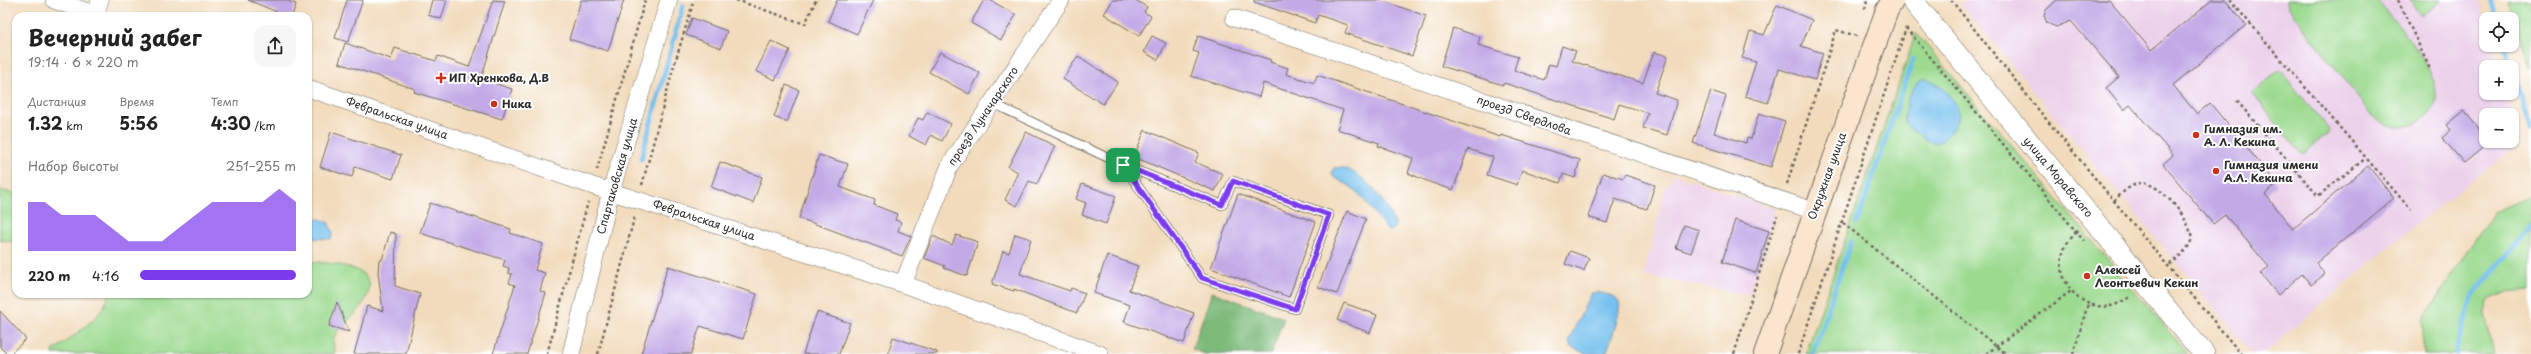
<!DOCTYPE html>
<html lang="ru">
<meta charset="utf-8">
<style>
body{margin:0;font-family:"Playpen Sans",sans-serif;background:#f6f6f6;color:#222;height:100vh;display:flex;flex-direction:column;font-size:15px;white-space:nowrap}
*{box-sizing:border-box;margin:0}
p{font-size:13px;color:#767676}
.icon{flex:none;width:22px;height:22px;fill:none;stroke:currentColor;stroke-width:2;stroke-linecap:round;stroke-linejoin:round}
.map{position:relative;flex:1;overflow:hidden}
.drawer{position:absolute;left:12px;top:12px;width:300px;height:286px;display:flex;flex-direction:column;background:#fff;border-radius:12px;box-shadow:0 1px 3px #0004}
.drawer>*{flex:none}
.fabs{position:absolute;left:2479px;top:12px;display:grid;gap:8px}
.fabs a{display:grid;place-items:center;width:40px;height:40px;border-radius:8px;background:#fff;box-shadow:0 1px 3px #0004;font-size:20px}
.pin{position:absolute;display:grid;place-items:center;width:34px;height:34px;color:#fff;margin:-17px;border-radius:8px;box-shadow:0 2px 6px #0006}
.round{display:grid;place-items:center;flex:none;width:42px;height:42px;border-radius:12px;background:#f6f6f6}
.summary{display:flex;align-items:center;justify-content:space-between;height:68px;padding:0 16px}
h1{font-size:22px;font-weight:700;line-height:30px}
.figures{display:grid;grid-template-columns:repeat(3,1fr);gap:6px;height:68px;padding:4px 16px}
.figures div{display:grid;align-content:center}
.figures b{font-size:17px;font-weight:700}
.figures small{font-size:11px;font-weight:400}
.figures p{font-size:11px}
.chart{height:112px;padding:8px 16px}
.chart p{display:flex;justify-content:space-between}
.chart svg{width:100%;height:72px;margin-top:4px;fill:#7c3aed;opacity:.7}
ul{padding:0 16px;list-style:none;font-size:13px}
li{display:grid;grid-template-columns:64px 48px 1fr;align-items:center;height:30px}
li i{height:10px;border-radius:5px;background:#7c3aed}
.map>svg:first-child{display:block}
.built{fill:#ecd1ea;fill-rule:evenodd}
.green{fill:#9cda90;stroke:#64825e}
.forest{fill:#7dba7a;stroke:#547252}
.water{fill:#75c0ee;stroke:#50768c}
.lines{fill:none;stroke-linecap:round;stroke-linejoin:round}
.stream{stroke:#75c0ee;stroke-width:5}
.building{fill:#c3aae7}
.service-casing{stroke:#71695e;stroke-width:10}
.minor-casing{stroke:#71695e;stroke-width:18}
.tertiary-casing{stroke:#71695e;stroke-width:22}
.secondary-casing{stroke:#71695e;stroke-width:24}
.path{stroke:#71695e;stroke-width:2.5;stroke-dasharray:3 3;stroke-linecap:butt}
.service{stroke:#fff;stroke-width:8}
.minor{stroke:#fff;stroke-width:17}
.tertiary{stroke:#fff;stroke-width:21}
.secondary{stroke:#fce5cf;stroke-width:22}
.route-casing{stroke:#fff;stroke-width:8}
.route{stroke:#7c3aed;stroke-width:5}
.poi-dot{fill:#c8321e;stroke:#fff;stroke-width:1.5}
.labels{text-anchor:middle;stroke-width:4;stroke-linejoin:round;paint-order:stroke}
.poi-label{font-size:11px;font-weight:bold;fill:#2b2b2b;stroke:#fff;text-anchor:start}
.street-label{font-size:11px;fill:#2b2b2b;stroke:#fff}
</style>
<div class="map">
<svg width="2531" height="354" viewBox="0 0 2531 354">
<rect width="100%" height="100%" fill="#fff"/>
<filter id="ink" filterUnits="userSpaceOnUse"><feTurbulence type="fractalNoise" baseFrequency=".025" numOctaves="2"/><feDisplacementMap in="SourceGraphic" scale="8" xChannelSelector="R" yChannelSelector="G"/><feConvolveMatrix kernelMatrix="1 2 1 2 8 2 1 2 1" color-interpolation-filters="sRGB"/></filter>
<filter id="wash" filterUnits="userSpaceOnUse"><feTurbulence type="fractalNoise" baseFrequency=".012" numOctaves="4" result="noise"/><feDisplacementMap in="SourceGraphic" scale="16" xChannelSelector="R" yChannelSelector="G"/><feGaussianBlur stdDeviation="0.9" result="paint"/><feColorMatrix in="noise" values="0 0 0 0 0 0 0 0 0 0 0 0 0 0 0 0 0 1.4 0 .05"/><feComposite in="paint" operator="in"/></filter>
<g filter="url(#wash)">
<rect width="100%" height="100%" fill="#f2dbbc"/>
<g class="built">
<path d="M1967 0H2478L2486 27V45H2492L2498 67H2486V93H2506L2521 142 2420 221 2263 354H2252L1961 4ZM2486 115H2512V141H2486Z"/>
<path d="M1673 174 1776 209 1749 295 1644 276 1665 189Z"/>
</g>
<g class="green">
<path d="M2287 0H2377C2398 27 2473 101 2414 124 2396 131 2384 125 2370 113L2291 11Z"/>
<path d="M2410 0H2442L2422 16Z"/>
<path d="M2508 0H2531V70Z"/>
<path d="M1916 33 2188 354H1806Z"/>
<path d="M2280 70 2330 131 2302 155 2252 93Z"/>
<path d="M0 190 16 194V242L0 240Z"/>
<path d="M2531 196V291L2505 293 2489 300 2484 314 2493 354H2423V320L2493 212Z"/>
<path d="M308 261C332 264 390 265 362 305 354 317 341 325 334 337L333 344 336 354H53L54 350C68 340 109 313 108 294H308Z"/>
</g>
<path class="forest" d="M1212 292 1284 318 1271 354H1205L1192 349Z"/>
<g class="water">
<path d="M1926 79C1940 81 1967 108 1956 123 1952 129 1946 141 1938 142 1932 144 1926 139 1921 136 1916 132 1908 129 1905 122 1902 113 1911 89 1918 82 1920 81 1924 80 1926 79Z"/>
<path d="M1334 168C1357 162 1392 207 1395 227L1390 231 1387 230C1376 215 1365 199 1351 187 1345 182 1335 180 1331 173Z"/>
<path d="M312 217 328 222 333 233 331 239 308 238V219Z"/>
<path d="M1598 292C1604 294 1614 295 1618 300 1624 306 1609 345 1606 354H1586L1571 347 1569 340 1591 293Z"/>
</g>
<g class="lines">
<g class="stream">
<path d="M2490 0 2496 19"/>
<path d="M2504 45 2511 67"/>
<path d="M2512 69 2531 128"/>
<path d="M641 159 683 6"/>
<path d="M1857 223 1913 59"/>
<path d="M1813 354 1851 241"/>
<path d="M2457 354 2456 350 2473 294 2531 227"/>
</g>
</g>
<g id="blocks">
<g class="building">
<path d="M248 0H285L296 4 292 16H275L277 12Z"/>
<path d="M347 0H363L348 42 335 38Z"/>
<path d="M432 0H447L441 19 428 15Z"/>
<path d="M493 0 505 1 481 79 512 89 502 119 414 92 415 89 339 63 345 43 391 59 395 48 436 61 438 56 469 67Z"/>
<path d="M581 0H624L608 51 569 39Z"/>
<path d="M837 0H873L857 34 828 21Z"/>
<path d="M984 0H990L1016 15 1001 40 971 23Z"/>
<path d="M1113 0H1135L1147 7 1144 12 1151 16 1139 36 1104 14Z"/>
<path d="M1254 0H1380L1426 16 1412 56 1345 33 1348 25 1318 15 1315 23 1254 2Z"/>
<path d="M2057 0H2109L2151 50 2212 0H2225L2246 25 2173 85 2197 114 2210 103 2277 184 2265 194 2293 229 2368 166 2394 198 2316 263 2325 274 2311 285 2302 274 2278 295 2261 274 2269 267 2225 215 2213 224 2163 164 2173 155 2130 105 2124 110 2106 88 2119 77 2071 21 2056 27 2047 23 2044 16 2046 10Z"/>
<path d="M1777 5 1812 20 1801 46 1823 53 1815 80 1779 69 1768 103 1745 96 1756 62 1742 58 1750 31 1764 35Z"/>
<path d="M692 18 727 31 721 48 686 35Z"/>
<path d="M1453 28 1480 37 1478 45 1518 57 1514 70 1544 80 1549 64 1556 66 1562 46 1576 51 1572 61 1643 83 1654 52 1668 56 1655 93 1677 100 1667 135 1643 128 1648 113 1619 104 1614 119 1504 83 1503 85 1441 66Z"/>
<path d="M1152 36 1166 43 1158 60 1144 52Z"/>
<path d="M1198 36 1271 60 1270 62 1288 68 1286 74 1314 83 1317 75 1500 137 1501 135 1580 160 1575 178 1563 174 1560 183 1522 170 1517 185 1487 175 1493 157 1468 149 1453 190 1432 183 1408 173 1413 158 1378 146 1379 143 1337 129 1343 110 1263 83 1259 97 1191 76 1199 53 1193 51Z"/>
<path d="M771 41 790 50 775 80 756 71Z"/>
<path d="M940 52 980 73 969 94 929 72Z"/>
<path d="M1078 56 1118 82 1103 104 1063 79Z"/>
<path d="M786 85 799 90 787 122 774 117Z"/>
<path d="M1711 91 1726 96 1714 133 1746 143 1747 138 1751 139 1759 113 1785 121 1771 167 1693 143Z"/>
<path d="M2464 111 2486 137V141L2490 142 2464 163 2442 138 2451 130 2447 125Z"/>
<path d="M927 112 951 124 942 141 931 135 926 145 909 136 918 118 923 120Z"/>
<path d="M1145 130 1199 153 1195 162 1223 174 1215 191 1134 157Z"/>
<path d="M331 132 401 155 393 179 355 167 352 177 320 167Z"/>
<path d="M1026 132 1055 146 1037 184 1029 181 1017 206 1005 200 1018 172 1008 167Z"/>
<path d="M819 155 848 164 840 187 875 200 874 205 897 214 895 220 901 222 898 231 911 236 902 256 799 218Z"/>
<path d="M720 162 762 177 753 203 711 187Z"/>
<path d="M1603 173 1623 179 1625 175 1655 185 1647 209 1615 199 1607 223 1588 217Z"/>
<path d="M1082 184 1116 196 1106 224 1082 215 1086 203 1076 199Z"/>
<path d="M1238 194 1316 222 1289 297 1211 268Z"/>
<path d="M430 203 511 229 510 233 543 244 535 270 545 273 540 291 546 293 527 354H493L515 285 509 283 512 274 508 273 509 268 503 266 505 260 420 233Z"/>
<path d="M1347 211 1366 219 1337 294 1318 287Z"/>
<path d="M1735 220 1769 231 1756 273 1722 262Z"/>
<path d="M1684 225 1699 230 1691 253 1676 248Z"/>
<path d="M390 232 396 234 395 286 420 294 406 354H354L367 306 383 311 378 273 379 260H382Z"/>
<path d="M1015 234 1031 239 1020 274 1070 291 1071 288 1085 293 1077 313 1014 289V291L992 284 1003 251 1009 253Z"/>
<path d="M956 235 978 242 967 276 944 268 945 266 924 258 933 236 952 245Z"/>
<path d="M1570 251 1589 258 1584 271 1565 264Z"/>
<path d="M1107 255 1138 266 1129 290 1194 313 1184 343 1124 322 1130 305 1094 293Z"/>
<path d="M668 266 757 294 743 339 700 326 691 354H641Z"/>
<path d="M337 302 349 332 329 326Z"/>
<path d="M1344 303 1377 315 1370 333 1337 320Z"/>
<path d="M0 311 26 339 10 354H7L0 347Z"/>
<path d="M817 312 850 323 839 354H803Z"/>
<path d="M893 337 937 352V354H888Z"/>
</g>
</g>
</g>
<g filter="url(#ink)">
<use href="#blocks" fill-opacity="0" stroke="#71695e" stroke-width="1"/>
<g class="lines">
<g class="service-casing">
<path id="service" d="M992 103 1123 165 1222 205 1233 181 1329 215 1295 309 1202 278 1123 165"/>
</g>
<g class="minor-casing">
<g id="minor">
<path d="M54 0 99 16"/>
<path d="M95 15 100 0"/>
<path d="M1234 18 1814 211"/>
<path d="M308 88 593 186 903 284 1100 354"/>
<path d="M903 284 950 165 1061 0"/>
<path d="M571 354 611 191 669 0"/>
</g>
</g>
<g class="tertiary-casing">
<path id="tertiary" d="M1912 0 2204 354"/>
</g>
<g class="secondary-casing">
<path id="secondary" d="M1765 354 1887 10 1893 0"/>
</g>
<g class="path">
<path d="M736 0 805 24 816 0"/>
<path d="M1951 0 2046 119 2241 354"/>
<path d="M2230 0 2411 210"/>
<path d="M2398 0 2430 69"/>
<path d="M1865 9 1867 0"/>
<path d="M1906 28 2084 241"/>
<path d="M2237 101 2318 196 2366 158"/>
<path d="M597 170 645 0"/>
<path d="M1787 184 1836 30 1857 36"/>
<path d="M642 185 673 69 694 0"/>
<path d="M2114 201C2121 194 2131 183 2142 183 2160 182 2195 224 2191 241 2188 251 2175 259 2168 266"/>
<path d="M1843 223 2006 354"/>
<path d="M2076 232C2072 237 2066 244 2064 250 2053 279 2080 311 2110 306 2117 305 2124 300 2130 297"/>
<path d="M547 354 588 202"/>
<path d="M598 354 635 215"/>
<path d="M1734 354 1777 216"/>
<path d="M1798 354 1906 28"/>
<path d="M1986 354 2071 291"/>
<path d="M2073 354 2088 304"/>
</g>
<use href="#service" class="service"/>
<use href="#minor" class="minor"/>
<use href="#tertiary" class="tertiary"/>
<use href="#secondary" class="secondary"/>
</g>
</g>
<g class="lines" filter="url(#ink)">
<g class="route-casing">
<path id="route" d="M1123 165 1222 205 1233 181 1329 215 1295 309 1202 278Z"/>
</g>
<use href="#route" class="route"/>
</g>
<g class="poi-dot">
<path d="M439 72h4v4h4v4h-4v4h-4v-4h-4v-4h4z"/>
<circle cx="494" cy="104" r="4"/>
<circle cx="2196" cy="135" r="4"/>
<circle cx="2216" cy="171" r="4"/>
<circle cx="2087" cy="276" r="4"/>
</g>
<g class="labels">
<g class="poi-label">
<text x="449" y="82">ИП Хренкова, Д.В</text>
<text x="502" y="108">Ника</text>
<text x="2204" y="133">Гимназия им.<tspan x="2204" dy="13">А. Л. Кекина</tspan></text>
<text x="2224" y="169">Гимназия имени<tspan x="2224" dy="13">А.Л. Кекина</tspan></text>
<text x="2095" y="274">Алексей<tspan x="2095" dy="13">Леонтьевич Кекин</tspan></text>
</g>
<g class="street-label">
<text transform="translate(1524 115) rotate(19)" y="4">проезд Свердлова</text>
<text transform="translate(983 116) rotate(-56)" y="4">проезд Луначарского</text>
<text transform="translate(397 118) rotate(19)" y="4">Февральская улица</text>
<text transform="translate(617 176) rotate(-74)" y="4">Спартаковская улица</text>
<text transform="translate(1827 176) rotate(-70)" y="4">Окружная улица</text>
<text transform="translate(2058 177) rotate(50)" y="4">улица Моравского</text>
<text transform="translate(704 220) rotate(18)" y="4">Февральская улица</text>
</g>
</g>
</svg>
<div class="fabs">
<a><svg class="icon" aria-label="locate" viewBox="0 0 24 24"><circle cx="12" cy="12" r="6"/><path d="M12 2v4M12 18v4M2 12h4M18 12h4"/></svg></a>
<a>+</a>
<a>−</a>
</div>
<div class="pin" style="left:1123px;top:165px;background:#1e9e55"><svg class="icon" aria-label="arrive" viewBox="0 0 24 24"><path d="M6 21V4h12l-3 4 3 4H6"/></svg></div>
<section class="drawer">
<div class="summary"><div><h1>Вечерний забег</h1><p>19:14 · 6 × 220 m</p></div><a class="round"><svg class="icon" aria-label="share" viewBox="0 0 24 24"><path d="M12 15V3M7 8l5-5 5 5M5 13v7h14v-7"/></svg></a></div>
<div class="figures">
<div><p>Дистанция</p><b>1.32<small> km</small></b></div>
<div><p>Время</p><b>5:56</b></div>
<div><p>Темп</p><b>4:30<small> /km</small></b></div>
</div>
<div class="chart"><p><span>Набор высоты</span>251–255 m</p>
<svg viewBox="0 0 160 44" preserveAspectRatio="none"><path d="M0 44V14L10 14L20 22L30 22L40 22L50 30L60 38L70 38L80 38L90 30L100 22L110 14L120 14L130 14L140 14L150 6L160 14V44z"/></svg>
</div>
<ul>
<li><b>220 m</b>4:16<i style="width:100%"></i></li>
</ul>
</section>
</div>
